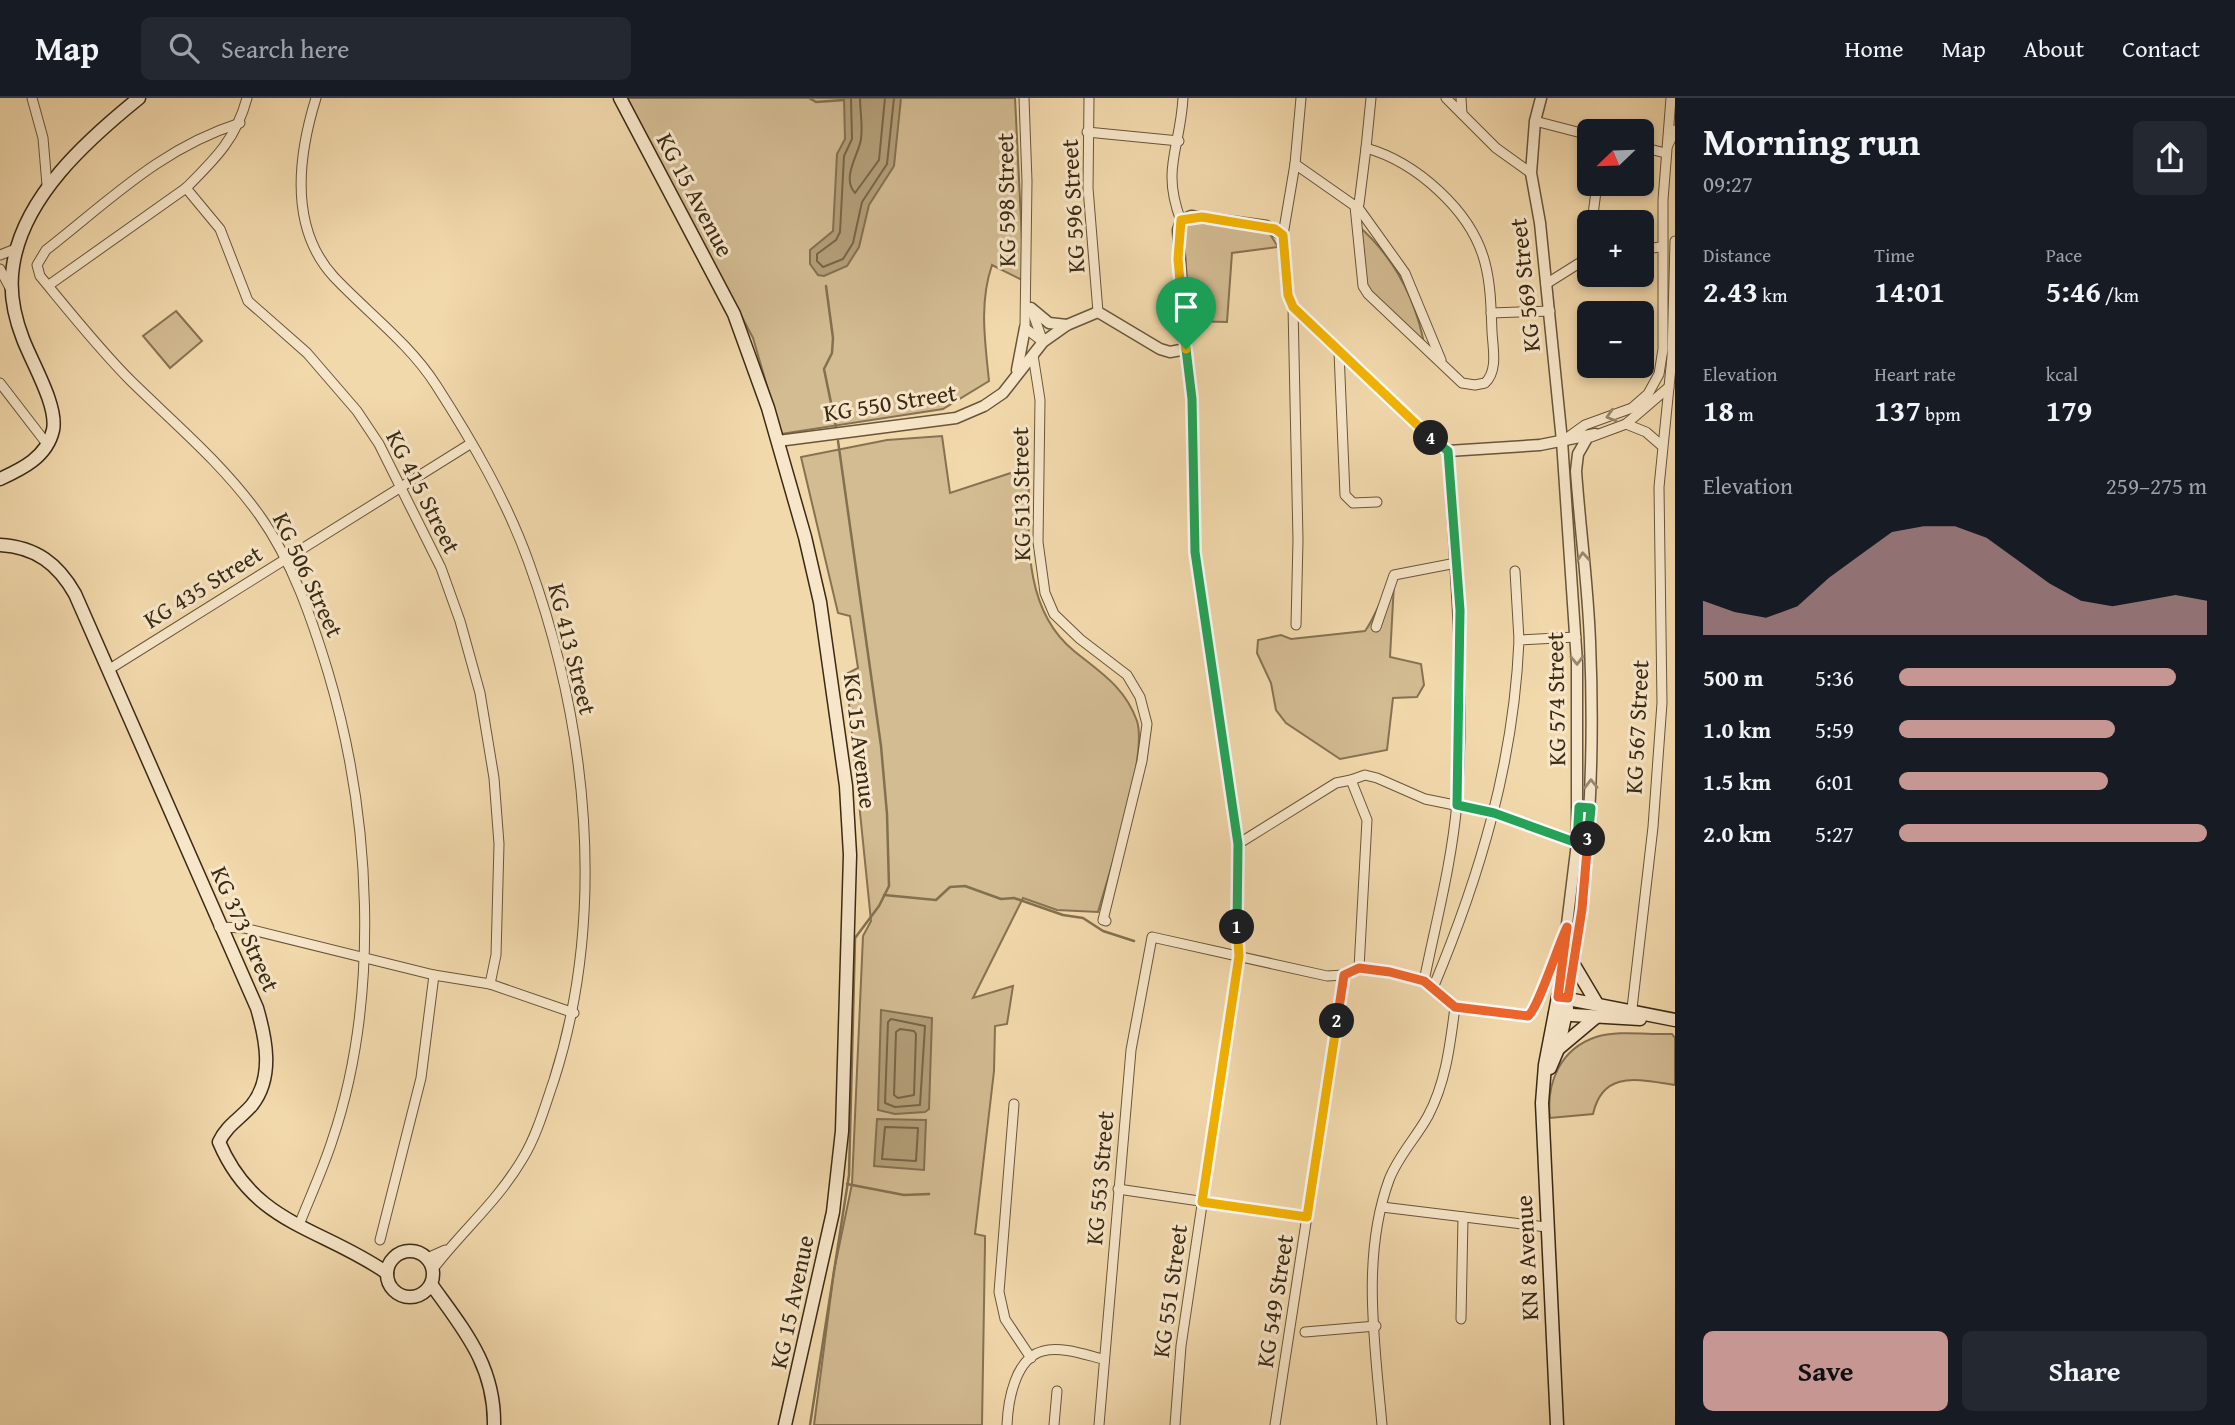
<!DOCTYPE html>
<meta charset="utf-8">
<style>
body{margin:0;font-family:"Gentium Book Plus",serif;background:#242831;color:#f1f3f6;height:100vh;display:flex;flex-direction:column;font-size:26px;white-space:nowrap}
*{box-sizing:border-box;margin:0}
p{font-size:23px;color:#9ea1a6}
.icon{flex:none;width:38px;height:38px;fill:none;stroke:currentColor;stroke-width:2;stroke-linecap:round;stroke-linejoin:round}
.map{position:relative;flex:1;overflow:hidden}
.details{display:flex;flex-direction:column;background:#171b24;width:560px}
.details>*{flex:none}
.needle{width:46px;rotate:247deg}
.fabs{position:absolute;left:1577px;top:21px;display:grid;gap:14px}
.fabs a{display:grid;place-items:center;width:77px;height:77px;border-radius:10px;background:#171b24;box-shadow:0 4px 10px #0003;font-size:35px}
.pin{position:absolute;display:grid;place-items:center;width:60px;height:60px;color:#fff;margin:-72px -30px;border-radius:50% 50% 50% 0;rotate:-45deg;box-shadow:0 0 7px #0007}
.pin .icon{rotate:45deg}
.km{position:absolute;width:35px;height:35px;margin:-18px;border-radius:50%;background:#222;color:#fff;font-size:19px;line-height:35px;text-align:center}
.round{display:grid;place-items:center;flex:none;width:74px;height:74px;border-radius:10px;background:#242831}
.head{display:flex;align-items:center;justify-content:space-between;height:119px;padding:0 28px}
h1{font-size:38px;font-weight:700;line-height:52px}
.metrics{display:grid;grid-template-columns:repeat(3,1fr);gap:10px;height:119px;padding:7px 28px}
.metrics div{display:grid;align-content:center}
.metrics b{font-size:30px;font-weight:700}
.metrics small{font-size:19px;font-weight:400}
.metrics p{font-size:19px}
.chart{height:196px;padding:14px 28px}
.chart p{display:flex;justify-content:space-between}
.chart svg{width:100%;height:126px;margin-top:7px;fill:#c59692;opacity:.7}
.primary-button{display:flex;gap:14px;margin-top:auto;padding:14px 28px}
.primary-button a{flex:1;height:80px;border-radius:10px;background:#c59692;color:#111;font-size:28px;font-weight:700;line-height:80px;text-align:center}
.primary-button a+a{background:#242831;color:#f1f3f6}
ul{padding:0 28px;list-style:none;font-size:23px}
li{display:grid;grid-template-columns:112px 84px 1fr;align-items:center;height:52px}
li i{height:18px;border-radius:9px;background:#c59692}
header{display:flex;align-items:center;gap:42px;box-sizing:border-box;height:98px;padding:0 35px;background:#171b24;border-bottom:2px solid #363941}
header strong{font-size:33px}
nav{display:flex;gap:38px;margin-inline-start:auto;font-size:24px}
.search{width:490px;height:63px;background:#242831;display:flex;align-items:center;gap:18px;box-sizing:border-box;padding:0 24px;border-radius:10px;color:#9ea1a6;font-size:26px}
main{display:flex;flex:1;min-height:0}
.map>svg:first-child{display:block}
.green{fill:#d3bb92;stroke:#867253;stroke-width:2}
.water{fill:#b39e78;stroke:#837050;stroke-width:2}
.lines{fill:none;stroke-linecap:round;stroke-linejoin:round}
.shore{stroke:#766446;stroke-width:2}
.stream{stroke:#837050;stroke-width:2.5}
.minor-casing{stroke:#68563a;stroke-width:11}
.tertiary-casing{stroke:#68563a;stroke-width:13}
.secondary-casing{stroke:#3a2a14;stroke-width:15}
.minor{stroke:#f7e6c9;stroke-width:9}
.tertiary{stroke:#f7e6c9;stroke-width:10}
.secondary{stroke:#f7e6c9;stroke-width:12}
.oneway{stroke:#98886e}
.split-1-casing{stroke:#fff;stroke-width:14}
.split-2-casing{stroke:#fff;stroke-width:14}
.split-3-casing{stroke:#fff;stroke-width:14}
.split-4-casing{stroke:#fff;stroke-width:14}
.split-5-casing{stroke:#fff;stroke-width:14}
.split-1{stroke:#22a559;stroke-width:9}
.split-2{stroke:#f5b400;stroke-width:9}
.split-3{stroke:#f0652b;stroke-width:9}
.split-4{stroke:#22a559;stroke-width:9}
.split-5{stroke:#f5b400;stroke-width:9}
.labels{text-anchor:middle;stroke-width:6;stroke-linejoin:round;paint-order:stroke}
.street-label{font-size:24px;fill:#3a2a14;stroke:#f7e6c9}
</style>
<header>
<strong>Map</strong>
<div class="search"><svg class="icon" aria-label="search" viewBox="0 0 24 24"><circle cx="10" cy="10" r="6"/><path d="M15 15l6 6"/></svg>Search here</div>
<nav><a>Home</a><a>Map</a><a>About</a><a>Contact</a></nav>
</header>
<main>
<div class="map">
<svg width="1675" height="1327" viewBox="0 0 1675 1327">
<rect width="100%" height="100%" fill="#f2d9ac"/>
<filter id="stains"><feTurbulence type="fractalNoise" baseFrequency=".00286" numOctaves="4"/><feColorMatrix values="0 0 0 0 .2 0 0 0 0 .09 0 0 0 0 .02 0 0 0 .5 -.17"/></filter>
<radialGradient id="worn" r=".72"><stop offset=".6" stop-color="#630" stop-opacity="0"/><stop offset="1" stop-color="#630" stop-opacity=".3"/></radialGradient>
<g class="green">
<path d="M627 0H1015L1024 183 992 167C979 205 985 243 989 283L943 311 781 336 753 240Z"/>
<path d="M1187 116 1265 128 1278 149 1232 155 1227 224 1187 223 1177 124Z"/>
<path d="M1356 126C1394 158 1416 202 1425 250L1361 187Z"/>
<path d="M176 213 202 243 170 270 143 238Z"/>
<path d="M942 338 950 395 1029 369C1029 432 1020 509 1074 553 1100 574 1125 589 1137 623 1148 658 1109 775 1098 814L1057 812 1023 800 973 900 1013 888 1007 926 995 928 994 973 975 1136 985 1138V1146L982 1327H814L834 1173 852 1086 863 838 871 823 846 576 858 570 850 518 838 515 801 359 887 342Z"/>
<path d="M1394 486 1390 559 1421 566 1424 587 1417 599 1393 600 1387 652 1340 661 1286 625 1276 612 1271 585 1257 555 1258 542 1281 537 1291 541 1365 533C1377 517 1379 499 1394 486Z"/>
<path d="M1672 936 1675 940V987C1639 982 1603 971 1593 1016L1550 1020C1546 985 1560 951 1596 939 1618 932 1649 937 1672 936Z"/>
</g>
<g class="water">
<path d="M844 0H901L894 68 869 107 859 149 847 168 824 178 818 177 810 166V152L833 133 837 56 845 41Z"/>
<path d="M881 912 932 920 929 1011 925 1014 895 1016 878 1012Z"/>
<path d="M877 1021 926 1022 924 1072 874 1068Z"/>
</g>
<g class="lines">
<g class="shore">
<path d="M851 0 852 41 844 58 840 134 836 142 817 156V163L823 169 843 161 853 145 862 104 887 66 894 0"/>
<path d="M860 0C860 14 863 26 861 41 859 56 841 80 855 95L879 62 885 0"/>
<path d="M891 921 925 928 920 1007 895 1009 885 1005 888 924Z"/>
<path d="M900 931 914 933 916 936 914 997 898 1000 894 997 896 934Z"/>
<path d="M885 1029 918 1030 916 1063 882 1061Z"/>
</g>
<g class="stream">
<path d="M809 0 816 4 844 2"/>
<path d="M826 188 833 240 832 255 824 271 836 329"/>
<path d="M884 797 936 802 950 789 965 788 1001 801 1014 800 1063 817 1083 820 1103 833 1134 843"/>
<path d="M847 1086 904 1097 929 1096"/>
<path d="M810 1327 849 1077 855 840 879 808 889 788 887 716 881 648 838 343"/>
</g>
<g class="minor-casing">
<g id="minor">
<path d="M32 0 43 40 47 87"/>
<path d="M247 0C236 41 215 61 186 90L220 131 248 203 307 255 357 313 379 346 441 470 460 523 480 595 494 680 499 746 496 857 490 886"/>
<path d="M316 0C298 58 289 130 334 179 368 215 409 245 436 287 472 343 507 403 529 465 588 628 607 816 554 982 545 1008 537 1037 523 1060 498 1103 462 1133 433 1171"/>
<path d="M1024 0 1027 83 1025 230 1043 244"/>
<path d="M1089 0 1088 90 1098 214"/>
<path d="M1446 0 1496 50 1531 75"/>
<path d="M1461 0 1462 16"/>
<path d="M1535 23 1589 37"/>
<path d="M240 25C161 50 110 102 46 152L37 167 40 178C69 213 99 251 131 283 176 327 223 366 260 418 292 463 312 521 328 574 371 717 381 899 332 1043 323 1071 310 1099 299 1127"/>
<path d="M1087 34 1179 43"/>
<path d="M1668 47 1675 32"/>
<path d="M1642 49 1665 55"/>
<path d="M1366 50 1371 0"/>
<path d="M1295 66 1355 108 1359 106 1366 50C1416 64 1472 113 1485 165 1491 188 1491 211 1492 234 1493 251 1498 273 1485 285L1475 287 1462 285 1368 196 1363 188 1355 108"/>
<path d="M1357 108 1405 175 1441 262"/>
<path d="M1181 123C1161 70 1180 52 1183 0"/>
<path d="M1592 124 1597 86"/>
<path d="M1283 137 1295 66 1301 0"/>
<path d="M1642 151 1661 149"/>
<path d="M0 157 18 150"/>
<path d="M0 171 10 190"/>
<path d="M1546 186 1581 164 1589 147"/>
<path d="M49 187 186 90"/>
<path d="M1293 209 1298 442 1296 527"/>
<path d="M1031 210 1043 244"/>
<path d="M1491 215 1550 213"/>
<path d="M1339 254 1345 397 1353 405 1377 404"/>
<path d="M1033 257 1040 302 1038 444 1045 495 1054 516 1080 541 1127 577 1140 599 1147 626 1142 663 1103 822 1106 823"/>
<path d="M0 285 47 346"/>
<path d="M1626 326 1669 289"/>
<path d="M1591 339 1626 326 1646 334 1661 347"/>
<path d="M1567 340 1585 327 1632 310 1648 296 1659 276 1663 251V102L1671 0"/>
<path d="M1515 473 1519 542"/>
<path d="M1376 529 1394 477 1456 465"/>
<path d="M108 572 470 346"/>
<path d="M1351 682 1365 677 1377 680 1425 701 1494 715 1577 745"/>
<path d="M1238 746 1336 685 1351 682 1367 722 1359 870"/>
<path d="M219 829 244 830 434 877 490 886 574 915"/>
<path d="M1424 883C1436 824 1452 764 1457 704 1466 587 1454 470 1448 353"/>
<path d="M1433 890C1480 778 1514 664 1519 542L1576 539"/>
<path d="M1631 919 1653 729 1662 605 1659 389 1672 259 1675 143"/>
<path d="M1014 1006 999 1194 1005 1221 1031 1260"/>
<path d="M1118 1091 1307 1119"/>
<path d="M1382 1109 1546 1129"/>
<path d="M380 1142 421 980 434 877"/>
<path d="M427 1160 445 1152"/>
<path d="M1461 1221 1463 1119"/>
<path d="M1305 1234 1376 1228"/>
<path d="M1007 1327C1008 1303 1015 1260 1043 1253 1061 1248 1086 1257 1103 1261"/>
<path d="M1054 1327 1057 1293"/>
<path d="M1099 1327 1131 952 1152 839 1327 878 1344 877 1359 870 1390 874 1424 883 1455 909 1528 918 1535 909 1564 834"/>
<path d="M1175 1327 1181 1248 1239 858 1238 746 1195 454 1192 301 1186 251"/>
<path d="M1275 1327 1344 877"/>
<path d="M1382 1327C1375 1247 1361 1159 1389 1082 1398 1058 1416 1040 1428 1018 1446 984 1450 947 1455 909"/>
</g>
</g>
<g class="tertiary-casing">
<g id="tertiary">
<path d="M1541 0 1535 23 1531 75 1540 125 1562 343 1577 565V745L1558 899"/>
<path d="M1031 210 1049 225 1067 227"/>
<path d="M1017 272 1025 230"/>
<path d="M778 343 956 320 984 308 1003 295 1043 244 1067 227 1098 214 1160 251 1170 254 1186 251 1178 132 1181 123 1191 118 1266 128 1283 137 1288 197 1293 209 1437 346 1448 353 1540 347 1595 336"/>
<path d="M1568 900C1589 782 1595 663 1590 544 1588 487 1580 430 1576 373L1578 356 1586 342"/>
</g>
</g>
<g class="secondary-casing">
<g id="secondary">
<path d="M620 0 734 216 768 310 805 439 820 504 846 688 850 757 842 1033 833 1114 785 1327"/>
<path d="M0 381C22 371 47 359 53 332 58 308 32 265 23 241 14 218 9 193 13 168 23 99 87 42 139 0"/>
<path d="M0 447C36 449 58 466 75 496L257 910C266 941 274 979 252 1007 241 1020 226 1028 219 1044 254 1127 321 1129 387 1175"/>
<path d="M1574 867 1596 904"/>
<path d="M1555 916 1640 921"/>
<path d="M1558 951 1595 920"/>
<path d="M1550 970 1558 951 1567 910"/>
<circle cx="410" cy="1176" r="23"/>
<path d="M431 1186C463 1231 495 1267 494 1327"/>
<path d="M1557 1327 1542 1005 1545 967 1558 899 1675 922"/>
</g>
</g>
<use href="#minor" class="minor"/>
<use href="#tertiary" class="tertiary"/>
<use href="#secondary" class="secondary"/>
</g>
<defs><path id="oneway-chevron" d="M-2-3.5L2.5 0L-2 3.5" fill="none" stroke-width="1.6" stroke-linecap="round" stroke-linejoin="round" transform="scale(1.75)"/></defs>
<g class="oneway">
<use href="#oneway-chevron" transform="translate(1611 318) rotate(163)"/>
<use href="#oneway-chevron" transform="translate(1583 459) rotate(-95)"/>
<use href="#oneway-chevron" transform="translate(1577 562) rotate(89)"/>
<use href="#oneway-chevron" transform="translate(1591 686) rotate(-91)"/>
</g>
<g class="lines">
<g class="split-1-casing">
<path id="split-1" d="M1186 251 1192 301 1195 454 1238 746 1237 829"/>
</g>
<g class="split-2-casing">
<path id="split-2" d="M1237 829 1239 858 1202 1104 1307 1119 1337 923"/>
</g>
<g class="split-3-casing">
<path id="split-3" d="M1337 923 1344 877 1359 870 1390 874 1424 883 1455 909 1528 918C1538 911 1558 847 1567 829L1558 899 1568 900 1582 811 1588 741"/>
</g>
<g class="split-4-casing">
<path id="split-4" d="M1431 340 1448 353 1460 512 1457 707 1494 715 1577 745 1579 709 1591 710 1588 741"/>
</g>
<g class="split-5-casing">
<path id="split-5" d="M1186 251 1178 161 1181 122 1202 119 1275 131 1283 137 1288 197 1293 209 1431 340"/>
</g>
<use href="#split-1" class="split-1"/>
<use href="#split-2" class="split-2"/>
<use href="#split-3" class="split-3"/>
<use href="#split-4" class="split-4"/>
<use href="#split-5" class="split-5"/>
</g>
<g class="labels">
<g class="street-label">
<text transform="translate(695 97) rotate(62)" y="8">KG 15 Avenue</text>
<text transform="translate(1006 102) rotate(-91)" y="8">KG 598 Street</text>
<text transform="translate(1073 108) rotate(-93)" y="8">KG 596 Street</text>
<text transform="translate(1525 187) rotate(-96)" y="8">KG 569 Street</text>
<text transform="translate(890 305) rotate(-9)" y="8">KG 550 Street</text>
<text transform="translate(423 394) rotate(63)" y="8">KG 415 Street</text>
<text transform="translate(1021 396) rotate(-91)" y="8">KG 513 Street</text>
<text transform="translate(308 477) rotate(65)" y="8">KG 506 Street</text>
<text transform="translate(203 489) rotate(-32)" y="8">KG 435 Street</text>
<text transform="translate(572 551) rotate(76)" y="8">KG 413 Street</text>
<text transform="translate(1556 601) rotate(-91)" y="8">KG 574 Street</text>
<text transform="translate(1637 629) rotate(-87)" y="8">KG 567 Street</text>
<text transform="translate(860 643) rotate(83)" y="8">KG 15 Avenue</text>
<text transform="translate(245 831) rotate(66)" y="8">KG 373 Street</text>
<text transform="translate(1100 1080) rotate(-85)" y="8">KG 553 Street</text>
<text transform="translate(1527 1160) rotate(-93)" y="8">KN 8 Avenue</text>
<text transform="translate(1170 1193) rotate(-82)" y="8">KG 551 Street</text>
<text transform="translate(1275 1203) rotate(-81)" y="8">KG 549 Street</text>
<text transform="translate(792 1204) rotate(-78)" y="8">KG 15 Avenue</text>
</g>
</g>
<rect width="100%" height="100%" filter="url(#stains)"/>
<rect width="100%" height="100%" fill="url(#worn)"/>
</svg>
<div class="fabs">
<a><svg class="needle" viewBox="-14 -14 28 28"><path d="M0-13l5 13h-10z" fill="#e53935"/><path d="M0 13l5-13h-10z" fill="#9ea1a6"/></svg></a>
<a>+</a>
<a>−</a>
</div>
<div class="pin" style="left:1186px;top:251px;background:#1e9e55"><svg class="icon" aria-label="arrive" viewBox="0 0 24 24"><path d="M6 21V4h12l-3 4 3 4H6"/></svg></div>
<b class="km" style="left:1237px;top:829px">1</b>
<b class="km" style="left:1337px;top:923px">2</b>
<b class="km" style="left:1588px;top:741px">3</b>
<b class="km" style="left:1431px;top:340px">4</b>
</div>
<section class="details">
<div class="head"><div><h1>Morning run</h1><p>09:27</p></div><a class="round"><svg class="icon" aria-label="share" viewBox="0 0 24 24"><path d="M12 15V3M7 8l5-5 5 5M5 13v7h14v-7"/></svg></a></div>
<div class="metrics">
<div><p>Distance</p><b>2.43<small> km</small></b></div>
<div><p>Time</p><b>14:01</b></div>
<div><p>Pace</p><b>5:46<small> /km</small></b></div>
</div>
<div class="metrics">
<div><p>Elevation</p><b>18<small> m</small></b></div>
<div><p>Heart rate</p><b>137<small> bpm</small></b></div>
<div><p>kcal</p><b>179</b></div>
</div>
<div class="chart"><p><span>Elevation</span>259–275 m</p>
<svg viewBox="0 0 160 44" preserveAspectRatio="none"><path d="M0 44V32L10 36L20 38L30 34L40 24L50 16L60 8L70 6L80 6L90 10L100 18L110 26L120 32L130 34L140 32L150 30L160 32V44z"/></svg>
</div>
<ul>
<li><b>500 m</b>5:36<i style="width:90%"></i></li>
<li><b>1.0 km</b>5:59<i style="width:70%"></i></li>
<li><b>1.5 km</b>6:01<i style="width:68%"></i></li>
<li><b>2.0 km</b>5:27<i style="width:100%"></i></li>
</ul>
<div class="primary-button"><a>Save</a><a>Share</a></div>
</section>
</main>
